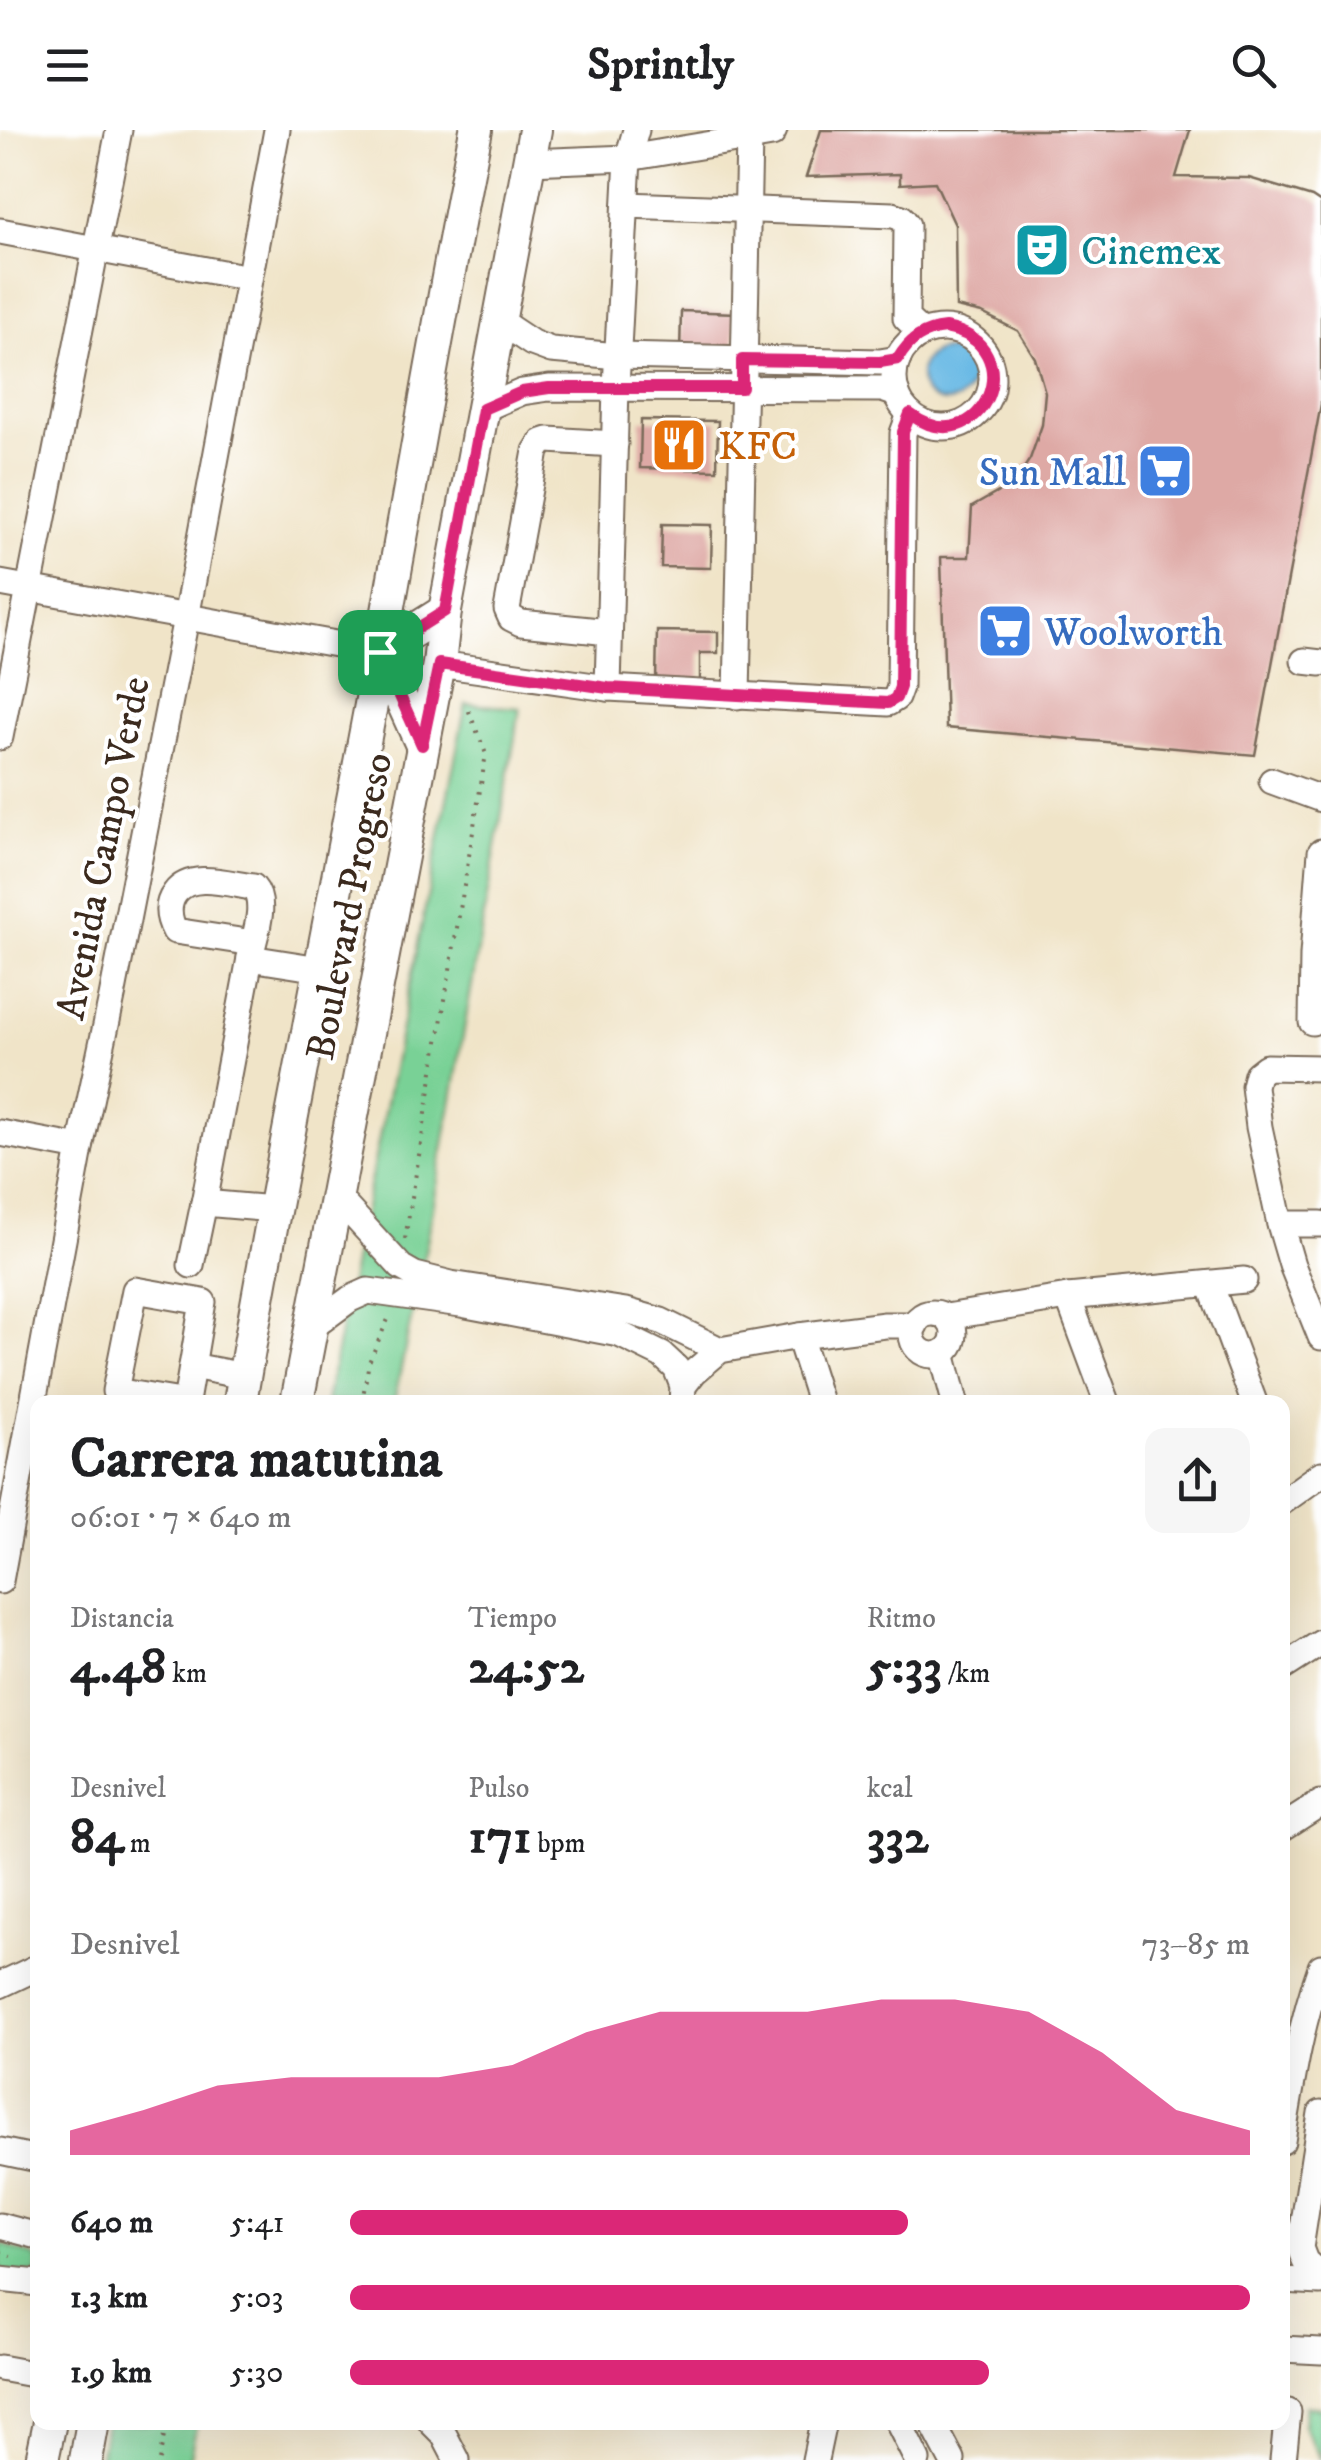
<!DOCTYPE html>
<html lang="es">
<meta charset="utf-8">
<style>
body{margin:0;font-family:"IM FELL DW Pica",serif;background:#f6f6f6;color:#202124;height:100vh;display:flex;flex-direction:column;font-size:38px;white-space:nowrap}
*{box-sizing:border-box;margin:0}
p{font-size:32px;color:#757577}
.icon{flex:none;width:55px;height:55px;fill:none;stroke:currentColor;stroke-width:2;stroke-linecap:round;stroke-linejoin:round}
.map{position:relative;flex:1;overflow:hidden}
.panel{position:absolute;left:30px;top:1265px;width:1260px;height:1035px;display:flex;flex-direction:column;background:#fff;border-radius:20px;box-shadow:0 10px 40px #0002}
.panel>*{flex:none}
.pin{position:absolute;display:grid;place-items:center;width:85px;height:85px;color:#fff;margin:-42px;border-radius:20px;box-shadow:0 5px 15px #0006}
.round{display:grid;place-items:center;flex:none;width:105px;height:105px;border-radius:20px;background:#f6f6f6}
.headline{display:flex;align-items:center;justify-content:space-between;height:170px;padding:0 40px}
h1{font-size:55px;font-weight:800;line-height:75px}
.metrics{display:grid;grid-template-columns:repeat(3,1fr);gap:15px;height:170px;padding:10px 40px}
.metrics div{display:grid;align-content:center}
.metrics b{font-size:50px;font-weight:800}
.metrics small{font-size:28px;font-weight:400}
.metrics p{font-size:28px}
.chart{height:280px;padding:20px 40px}
.chart p{display:flex;justify-content:space-between}
.chart svg{width:100%;height:180px;margin-top:10px;fill:#db2777;opacity:.7}
ul{padding:0 40px;list-style:none;font-size:32px}
li{display:grid;grid-template-columns:160px 120px 1fr;align-items:center;height:75px}
li i{height:25px;border-radius:12px;background:#db2777}
header{display:flex;justify-content:space-between;align-items:center;height:130px;padding:0 40px;background:#fff;font-size:45px;font-weight:800}
.map>svg:first-child{display:block}
.green{fill:#79d196;stroke:#5a7e5a;stroke-width:2.5}
.water{fill:#6bbae5;stroke:#537282;stroke-width:2.5}
.building{fill:#dea9a5}
.lines{fill:none;stroke-linecap:round;stroke-linejoin:round}
.minor-casing{stroke:#7a6b5a;stroke-width:29}
.major-casing{stroke:#7a6b5a;stroke-width:36}
.path{stroke:#7a6b5a;stroke-width:4;stroke-dasharray:2.5 8;stroke-linecap:butt}
.minor{stroke:#fff;stroke-width:25}
.major{stroke:#fff;stroke-width:32}
.route-casing{stroke:#fff;stroke-width:20}
.route{stroke:#db2777;stroke-width:12}
.labels{text-anchor:middle;stroke-width:8;stroke-linejoin:round;paint-order:stroke}
.culture-label{font-size:40px;fill:#0d838f;stroke:#fff;text-anchor:start}
.food-label{font-size:40px;fill:#c56008;stroke:#fff;text-anchor:start}
.shop-label{font-size:40px;fill:#366cbe;stroke:#fff;text-anchor:end}
.street-label{font-size:40px;fill:#3b2a1e;stroke:#fff}
</style>
<header><svg class="icon" aria-label="menu" viewBox="0 0 24 24"><path d="M4 6h16M4 12h16M4 18h16"/></svg>Sprintly<svg class="icon" aria-label="search" viewBox="0 0 24 24"><circle cx="10" cy="10" r="6"/><path d="M15 15l6 6"/></svg></header>
<div class="map">
<svg width="1321" height="2330" viewBox="0 0 1321 2330">
<rect width="100%" height="100%" fill="#fff"/>
<filter id="ink" filterUnits="userSpaceOnUse"><feTurbulence type="fractalNoise" baseFrequency=".01" numOctaves="2"/><feDisplacementMap in="SourceGraphic" scale="20" xChannelSelector="R" yChannelSelector="G"/><feConvolveMatrix kernelMatrix="1 2 1 2 8 2 1 2 1" color-interpolation-filters="sRGB"/></filter>
<filter id="wash" filterUnits="userSpaceOnUse"><feTurbulence type="fractalNoise" baseFrequency=".0048" numOctaves="4" result="noise"/><feDisplacementMap in="SourceGraphic" scale="40" xChannelSelector="R" yChannelSelector="G"/><feGaussianBlur stdDeviation="2.25" result="paint"/><feColorMatrix in="noise" values="0 0 0 0 0 0 0 0 0 0 0 0 0 0 0 0 0 1.4 0 .05"/><feComposite in="paint" operator="in"/></filter>
<g filter="url(#wash)">
<rect width="100%" height="100%" fill="#f0e4c8"/>
<g class="green">
<path d="M466 574 520 578 428 1107 394 1272H326Z"/>
<path d="M0 2113 37 2128V2143L0 2144Z"/>
<path d="M1305 2276 1321 2278V2330L1303 2296Z"/>
<path d="M106 2293H197L189 2330H99Z"/>
</g>
<circle class="water" cx="946" cy="246" r="26"/>
<g id="blocks">
<g class="building">
<path d="M821 0H1190L1176 47 1249 48 1312 67 1321 73V274L1255 625 946 598 941 427H969L972 377 1014 353 1030 329 1042 295 1045 262 1035 228 1018 201 982 183 956 177 955 95 935 52 900 54V44L806 47Z"/>
<path d="M681 181 736 183 734 226 680 224Z"/>
<path d="M641 290 718 291 717 340 640 338Z"/>
<path d="M662 394 712 395 711 438 661 437Z"/>
<path d="M657 501 718 502V523H700V553H656Z"/>
</g>
</g>
</g>
<g filter="url(#ink)">
<use href="#blocks" fill-opacity="0" stroke="#7a6b5a" stroke-width="2.5"/>
<g class="lines">
<g class="minor-casing">
<g id="minor">
<path d="M529 32 628 28 772 4 774 0"/>
<path d="M626 75 893 85 902 88 907 95 906 188 922 203"/>
<path d="M0 101 249 148"/>
<path d="M499 191 532 213 551 220 618 226 880 232 898 229"/>
<circle cx="943" cy="248" r="49"/>
<path d="M483 279 522 262 549 258 882 259 897 264"/>
<path d="M0 453 380 522"/>
<path d="M609 502 521 493 511 488 507 479 536 321 542 312 548 310 615 314"/>
<path d="M1304 531 1321 533"/>
<path d="M439 534 608 558 888 573 896 568 900 557 903 303 910 284"/>
<path d="M608 558 616 257 628 28 636 0"/>
<path d="M737 566 749 8"/>
<path d="M0 607 119 0"/>
<path d="M1272 651 1321 669"/>
<path d="M250 828C254 806 268 774 253 757 229 754 191 741 175 763 166 775 168 788 175 801L253 813"/>
<path d="M1312 892 1313 825 1321 722"/>
<path d="M1321 938 1266 937 1257 944 1254 956 1259 997 1280 1094 1292 1135 1321 1207"/>
<path d="M0 1003 80 1018"/>
<path d="M336 1066 401 1137 415 1145 451 1154 626 1181 661 1191 720 1220"/>
<path d="M273 1079 204 1073 250 828 320 839"/>
<path d="M1280 1094H1321"/>
<path d="M191 1135 204 1073"/>
<path d="M1210 1154 1254 1272"/>
<path d="M1068 1167 1107 1272"/>
<circle cx="933" cy="1204" r="21"/>
<path d="M946 1187 1068 1167 1244 1150"/>
<path d="M312 1197 350 1169 368 1161 461 1174 619 1204 662 1225 676 1238 683 1256 682 1272"/>
<path d="M799 1206 820 1272"/>
<path d="M942 1223 955 1272"/>
<path d="M192 1236 244 1246"/>
<path d="M683 1256 694 1242 720 1220 799 1206 885 1195H915"/>
<path d="M181 1272 115 1261 135 1160 203 1172 186 1272"/>
<path d="M1282 1372 1321 1344"/>
<path d="M0 1451 80 1018 112 867 186 488 277 0"/>
<path d="M1282 1538 1321 1513"/>
<path d="M1282 1698 1321 1673"/>
<path d="M0 1855 38 1837"/>
<path d="M1321 1983 1300 2118 1305 2131 1321 2146"/>
<path d="M1282 2011C1292 1950 1300 1896 1321 1837"/>
<path d="M0 2021 38 2029"/>
<path d="M0 2096 38 2106"/>
<path d="M0 2149 38 2153"/>
<path d="M1282 2150 1321 2152"/>
<path d="M1282 2219 1321 2221"/>
<path d="M0 2238 38 2245"/>
<path d="M431 2292 444 2305 457 2330"/>
<path d="M898 2292 917 2330"/>
<path d="M932 2292 952 2330"/>
<path d="M815 2330 823 2292"/>
<path d="M1283 2330 1288 2282"/>
</g>
</g>
<g class="major-casing">
<g id="major">
<path d="M422 615 380 522 445 481"/>
<path d="M240 1272C282 1021 335 772 381 521 412 347 442 173 476 0"/>
<path d="M297 1272 439 534 445 481 535 0"/>
<path d="M42 2330 50 2292"/>
<path d="M86 2330 93 2292"/>
</g>
</g>
<g class="path">
<path d="M405 1109 486 624 466 574"/>
<path d="M362 1272 369 1232 389 1187"/>
<path d="M0 2122 11 2126"/>
<path d="M159 2330 167 2292"/>
</g>
<use href="#minor" class="minor"/>
<use href="#major" class="major"/>
</g>
</g>
<g class="lines" filter="url(#ink)">
<g class="route-casing">
<path id="route" d="M945 198C1034 213 982 337 910 284L903 302 900 557 896 568 888 573 608 558 439 534 422 615 380 522 445 481 483 279 522 262 549 258H742V230L880 232 898 229C909 210 923 200 945 198Z"/>
</g>
<use href="#route" class="route"/>
</g>
<defs>
<g id="theatre-square" transform="scale(2.875)"><rect x="-9" y="-9" width="18" height="18" rx="4" fill="#0f9aa8" stroke="#fff"/><path d="M-5-5.5Q0-4 5-5.5V0Q5 5 0 6Q-5 5-5 0ZM-3.3-2.5H-1v1.5H-3.3ZM1-2.5H3.3v1.5H1ZM-2.8 1Q0 5.5 2.8 1Z" fill="#fff"/></g>
<g id="restaurant-square" transform="scale(2.875)"><rect x="-9" y="-9" width="18" height="18" rx="4" fill="#e8710a" stroke="#fff"/><path d="M-5-6h1v4h1v-4h1v4h1v-4h1v5L-1.5 .5V6h-2V.5L-5-1ZM5-6V6H3V1.5H1.5Q1.5-4 5-6Z" fill="#fff"/></g>
<g id="supermarket-square" transform="scale(2.875)"><rect x="-9" y="-9" width="18" height="18" rx="4" fill="#3f7fe0" stroke="#fff"/><path d="M-6-5.5h2.5l.6 2H6L4.5 2H-2.5L-4.4-4H-6ZM-1.5 3.2a1.3 1.3 0 1 0 .1 0ZM3 3.2a1.3 1.3 0 1 0 .1 0Z" fill="#fff"/></g>
</defs>
<g fill-rule="evenodd">
<use href="#theatre-square" x="1042" y="120"/>
<use href="#restaurant-square" x="679" y="315"/>
<use href="#supermarket-square" x="1165" y="341"/>
<use href="#supermarket-square" x="1005" y="501"/>
</g>
<g class="labels">
<g class="culture-label">
<text x="1081" y="134">Cinemex</text>
</g>
<g class="food-label">
<text x="718" y="329">KFC</text>
</g>
<g class="shop-label">
<text x="1126" y="355">Sun Mall</text>
<text x="1044" y="515" text-anchor="start">Woolworth</text>
</g>
<g class="street-label">
<text transform="translate(102 718) rotate(-79)" y="14">Avenida Campo Verde</text>
<text transform="translate(348 776) rotate(-79)" y="14">Boulevard Progreso</text>
</g>
</g>
</svg>
<div class="pin" style="left:380px;top:522px;background:#1e9e55"><svg class="icon" aria-label="arrive" viewBox="0 0 24 24"><path d="M6 21V4h12l-3 4 3 4H6"/></svg></div>
<section class="panel">
<div class="headline"><div><h1>Carrera matutina</h1><p>06:01 · 7 × 640 m</p></div><a class="round"><svg class="icon" aria-label="share" viewBox="0 0 24 24"><path d="M12 15V3M7 8l5-5 5 5M5 13v7h14v-7"/></svg></a></div>
<div class="metrics">
<div><p>Distancia</p><b>4.48<small> km</small></b></div>
<div><p>Tiempo</p><b>24:52</b></div>
<div><p>Ritmo</p><b>5:33<small> /km</small></b></div>
</div>
<div class="metrics">
<div><p>Desnivel</p><b>84<small> m</small></b></div>
<div><p>Pulso</p><b>171<small> bpm</small></b></div>
<div><p>kcal</p><b>332</b></div>
</div>
<div class="chart"><p><span>Desnivel</span>73–85 m</p>
<svg viewBox="0 0 160 44" preserveAspectRatio="none"><path d="M0 44V38L10 33L20 27L30 25L40 25L50 25L60 22L70 14L80 9L90 9L100 9L110 6L120 6L130 9L140 19L150 33L160 38V44z"/></svg>
</div>
<ul>
<li><b>640 m</b>5:41<i style="width:62%"></i></li>
<li><b>1.3 km</b>5:03<i style="width:100%"></i></li>
<li><b>1.9 km</b>5:30<i style="width:71%"></i></li>
</ul>
</section>
</div>
